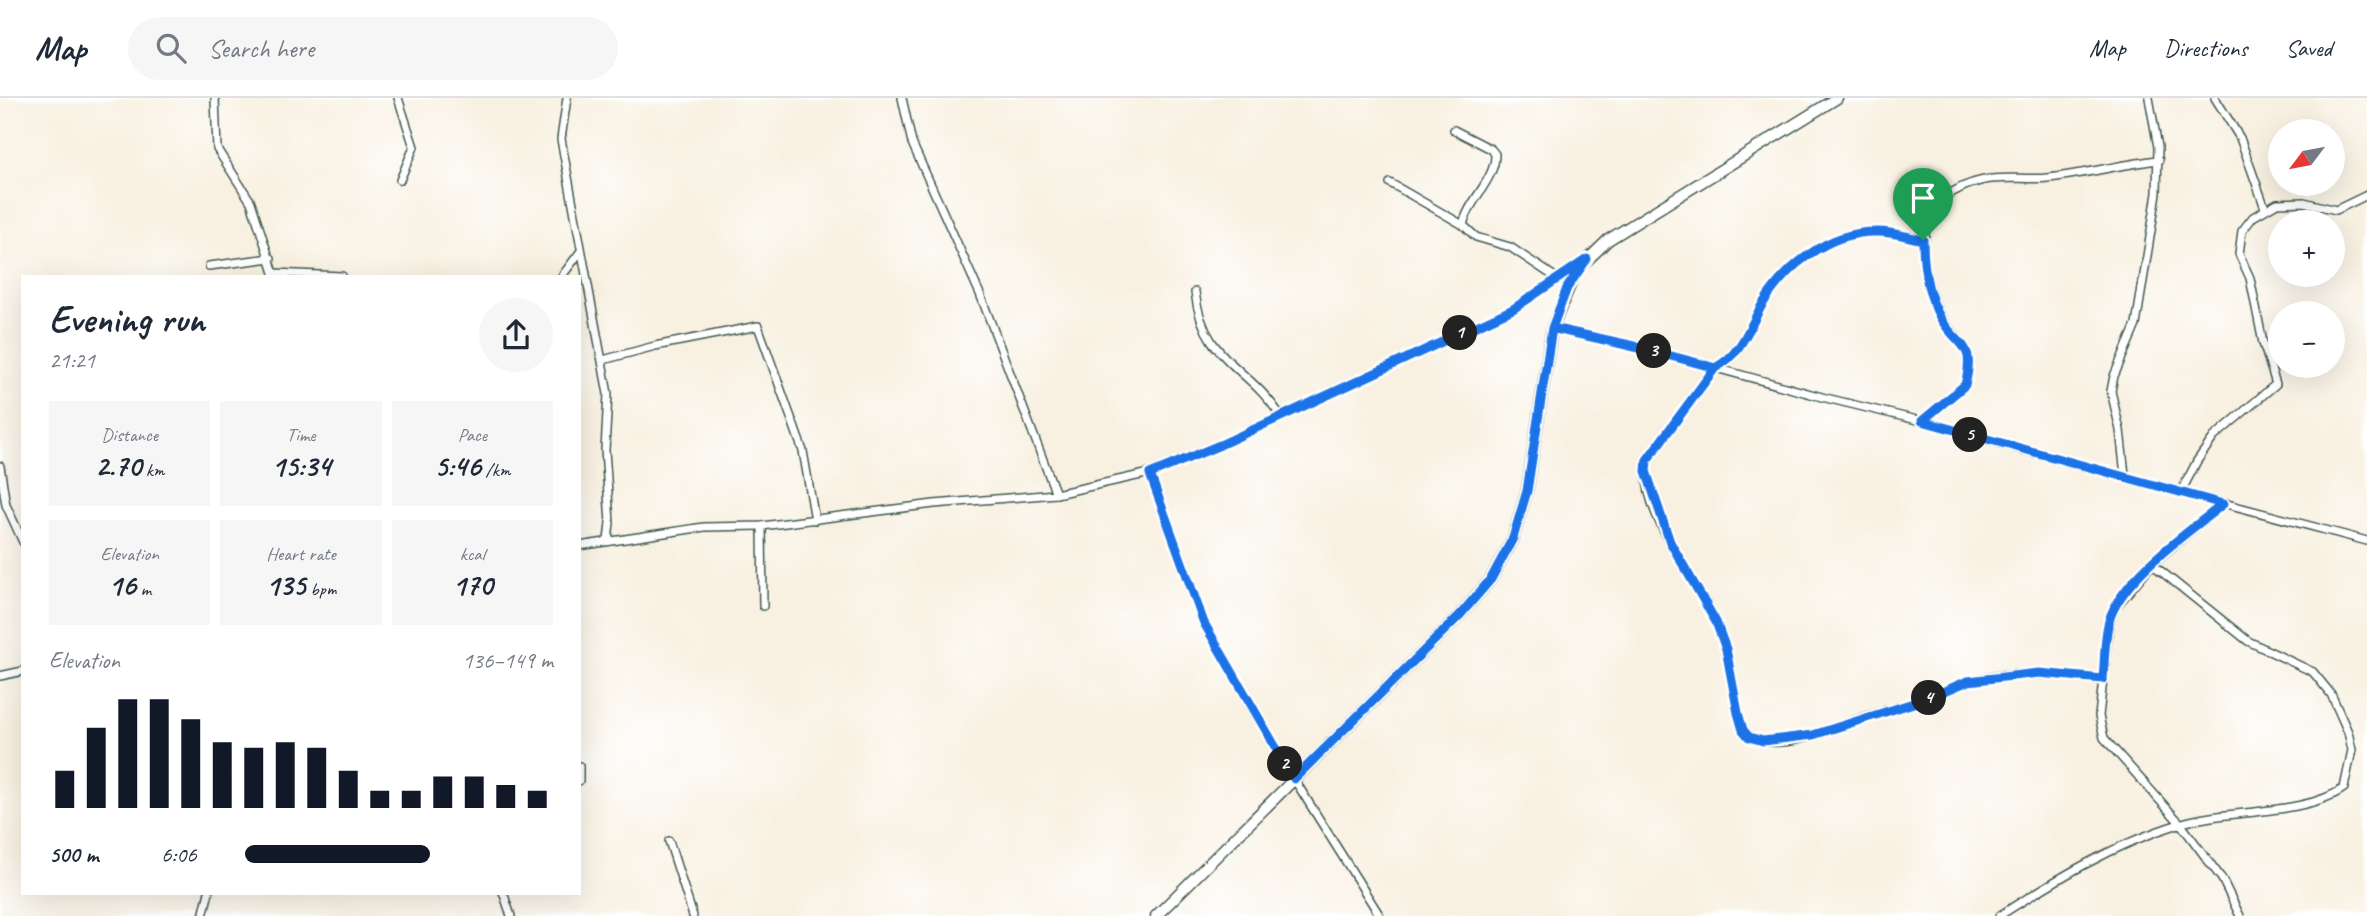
<!DOCTYPE html>
<meta charset="utf-8">
<style>
body{margin:0;font-family:Caveat,sans-serif;background:#f6f6f7;color:#1f2937;height:100vh;display:flex;flex-direction:column;font-size:26px;white-space:nowrap}
*{box-sizing:border-box;margin:0}
p{font-size:23px;color:#747a83}
.icon{flex:none;width:38px;height:38px;fill:none;stroke:currentColor;stroke-width:2;stroke-linecap:round;stroke-linejoin:round}
.map{position:relative;flex:1;overflow:hidden}
.details{position:absolute;left:21px;top:177px;width:560px;height:620px;display:flex;flex-direction:column;background:#fff;border-radius:0px;box-shadow:0 7px 28px #0002}
.details>*{flex:none}
.needle{width:46px;rotate:238deg}
.controls{position:absolute;left:2268px;top:21px;display:grid;gap:14px}
.controls a{display:grid;place-items:center;width:77px;height:77px;border-radius:50%;background:#fff;box-shadow:0 7px 28px #0002;font-size:35px}
.pin{position:absolute;display:grid;place-items:center;width:60px;height:60px;color:#fff;margin:-72px -30px;border-radius:50% 50% 50% 0;rotate:-45deg;box-shadow:0 0 7px #0007}
.pin .icon{rotate:45deg}
.km{position:absolute;width:35px;height:35px;margin:-18px;border-radius:50%;background:#222;color:#fff;font-size:19px;line-height:35px;text-align:center}
.round{display:grid;place-items:center;flex:none;width:74px;height:74px;border-radius:37px;background:#f6f6f7}
.overview{display:flex;align-items:center;justify-content:space-between;height:119px;padding:0 28px}
h1{font-size:38px;font-weight:700;line-height:52px}
.figures{display:grid;grid-template-columns:repeat(3,1fr);gap:10px;height:119px;padding:7px 28px}
.figures div{display:grid;align-content:center;border-radius:0px;background:#f6f6f7;text-align:center}
.figures b{font-size:30px;font-weight:700}
.figures small{font-size:19px;font-weight:400}
.figures p{font-size:19px}
.chart{height:196px;padding:14px 28px}
.chart p{display:flex;justify-content:space-between}
.chart svg{width:100%;height:126px;margin-top:7px;stroke:#111827;stroke-width:6}
ul{padding:0 28px;list-style:none;font-size:23px}
li{display:grid;grid-template-columns:112px 84px 1fr;align-items:center;height:52px}
li i{height:18px;border-radius:9px;background:#111827}
header{display:flex;align-items:center;gap:42px;box-sizing:border-box;height:98px;padding:0 35px;background:#fff;border-bottom:2px solid #e0e1e3}
header strong{font-size:33px}
nav{display:flex;gap:38px;margin-inline-start:auto;font-size:24px}
.search{width:490px;height:63px;background:#f6f6f7;display:flex;align-items:center;gap:18px;box-sizing:border-box;padding:0 24px;border-radius:38px;color:#747a83;font-size:26px}
.map>svg:first-child{display:block}
.lines{fill:none;stroke-linecap:round;stroke-linejoin:round}
.street-casing{stroke:#40584e;stroke-width:10}
.secondary-casing{stroke:#40584e;stroke-width:13}
.street{stroke:#fff;stroke-width:7}
.secondary{stroke:#fff;stroke-width:10}
.route-casing{stroke:#fff;stroke-width:14}
.route{stroke:#1a73e8;stroke-width:9}
</style>
<header>
<strong>Map</strong>
<div class="search"><svg class="icon" aria-label="search" viewBox="0 0 24 24"><circle cx="10" cy="10" r="6"/><path d="M15 15l6 6"/></svg>Search here</div>
<nav><a>Map</a><a>Directions</a><a>Saved</a></nav>
</header>
<div class="map">
<svg width="2367" height="818" viewBox="0 0 2367 818">
<rect width="100%" height="100%" fill="#fff"/>
<filter id="ink" filterUnits="userSpaceOnUse"><feTurbulence type="fractalNoise" baseFrequency=".0143" numOctaves="2"/><feDisplacementMap in="SourceGraphic" scale="14" xChannelSelector="R" yChannelSelector="G"/><feConvolveMatrix kernelMatrix="1 2 1 2 8 2 1 2 1" color-interpolation-filters="sRGB"/></filter>
<filter id="wash" filterUnits="userSpaceOnUse"><feTurbulence type="fractalNoise" baseFrequency=".00686" numOctaves="4" result="noise"/><feDisplacementMap in="SourceGraphic" scale="28" xChannelSelector="R" yChannelSelector="G"/><feGaussianBlur stdDeviation="1.57" result="paint"/><feColorMatrix in="noise" values="0 0 0 0 0 0 0 0 0 0 0 0 0 0 0 0 0 1.4 0 .05"/><feComposite in="paint" operator="in"/></filter>
<g filter="url(#wash)">
<rect width="100%" height="100%" fill="#f8f0e0"/>
</g>
<g filter="url(#ink)">
<g class="lines">
<g class="street-casing">
<g id="street">
<path d="M215 0 217 51 251 104 275 178"/>
<path d="M398 0 414 49 400 82"/>
<path d="M567 0 561 41 608 296 605 352 610 425 608 442"/>
<path d="M902 0 912 45 980 196 1056 396"/>
<path d="M2215 0 2240 40 2265 110"/>
<path d="M1454 32 1491 51 1495 56C1496 81 1468 103 1463 127L1476 139 1510 149 1558 181"/>
<path d="M1390 85 1463 127"/>
<path d="M1923 142C1908 139 1891 133 1875 134 1827 134 1786 168 1762 207 1748 232 1741 256 1715 270L1647 362C1640 417 1693 476 1716 523 1732 557 1732 596 1743 632 1773 662 1831 629 1864 619 1884 613 1905 608 1925 601 1940 596 1954 587 1970 583 2014 572 2058 577 2103 581"/>
<path d="M209 168 271 160"/>
<path d="M274 175 342 178"/>
<path d="M562 178 580 154"/>
<path d="M1195 194C1203 263 1247 267 1280 317"/>
<path d="M1552 230 1639 249 1822 299 1921 323 2015 350 2367 443"/>
<path d="M603 262 655 248 758 228 803 353 815 422"/>
<path d="M1921 323 1965 287C1977 236 1950 246 1936 208 1915 153 1915 97 1984 82 2004 78 2027 82 2048 80 2085 76 2122 66 2159 62"/>
<path d="M0 368 6 407 23 444"/>
<path d="M1150 375 1204 525 1294 681 1380 818"/>
<path d="M2125 377 2120 332 2111 293 2114 278 2136 227 2157 95 2158 49 2149 0"/>
<path d="M2181 394 2197 363 2214 339 2276 286 2263 245 2250 180 2239 156 2242 133 2253 119 2277 105 2304 104 2336 112 2367 97"/>
<path d="M2223 406 2152 466 2115 510 2109 527 2099 618 2104 640 2180 725 2222 781 2240 818"/>
<path d="M762 428 763 508"/>
<path d="M579 448 704 429 762 428 934 406 1056 396 1150 375 1220 347 1513 211 1578 167"/>
<path d="M0 578 23 573"/>
<path d="M579 668V683"/>
<path d="M669 743 693 818"/>
<path d="M503 794 511 818"/>
<path d="M203 818 209 794"/>
<path d="M1999 818C2055 782 2114 746 2179 726 2225 711 2305 718 2344 690L2352 652 2348 634 2331 596 2313 574 2248 543 2152 466"/>
</g>
</g>
<g class="secondary-casing">
<path id="secondary" d="M1156 818 1460 517 1491 481 1513 440 1527 393 1552 230 1576 173 1608 142 1837 0"/>
</g>
<use href="#street" class="street"/>
<use href="#secondary" class="secondary"/>
</g>
</g>
<g class="lines" filter="url(#ink)">
<g class="route-casing">
<path id="route" d="M1923 142C1908 139 1891 133 1875 134 1828 134 1786 168 1762 207 1748 232 1741 256 1715 270L1639 249 1552 230 1567 190 1587 161 1513 211 1220 347 1150 376 1204 525 1294 681 1460 517 1491 481 1513 440 1527 393 1552 230C1607 243 1661 254 1715 270L1647 362 1646 373 1670 444 1716 524 1726 551 1738 615 1743 632 1749 639 1763 643 1813 637 1926 601 1968 583 2039 575 2103 581C2105 561 2104 535 2111 517 2128 475 2189 434 2223 406L1922 323 1965 287C1976 243 1959 251 1941 221 1928 198 1923 169 1923 142"/>
</g>
<use href="#route" class="route"/>
</g>
</svg>
<div class="controls">
<a><svg class="needle" viewBox="-14 -14 28 28"><path d="M0-13l5 13h-10z" fill="#e53935"/><path d="M0 13l5-13h-10z" fill="#747a83"/></svg></a>
<a>+</a>
<a>−</a>
</div>
<div class="pin" style="left:1923px;top:142px;background:#1e9e55"><svg class="icon" aria-label="arrive" viewBox="0 0 24 24"><path d="M6 21V4h12l-3 4 3 4H6"/></svg></div>
<b class="km" style="left:1460px;top:235px">1</b>
<b class="km" style="left:1285px;top:666px">2</b>
<b class="km" style="left:1654px;top:253px">3</b>
<b class="km" style="left:1929px;top:600px">4</b>
<b class="km" style="left:1970px;top:337px">5</b>
<section class="details">
<div class="overview"><div><h1>Evening run</h1><p>21:21</p></div><a class="round"><svg class="icon" aria-label="share" viewBox="0 0 24 24"><path d="M12 15V3M7 8l5-5 5 5M5 13v7h14v-7"/></svg></a></div>
<div class="figures">
<div><p>Distance</p><b>2.70<small> km</small></b></div>
<div><p>Time</p><b>15:34</b></div>
<div><p>Pace</p><b>5:46<small> /km</small></b></div>
</div>
<div class="figures">
<div><p>Elevation</p><b>16<small> m</small></b></div>
<div><p>Heart rate</p><b>135<small> bpm</small></b></div>
<div><p>kcal</p><b>170</b></div>
</div>
<div class="chart"><p><span>Elevation</span>136–149 m</p>
<svg viewBox="0 0 160 44" preserveAspectRatio="none"><path d="M5 44V31M15 44V16M25 44V6M35 44V6M45 44V13M55 44V21M65 44V23M75 44V21M85 44V23M95 44V31M105 44V38M115 44V38M125 44V33M135 44V33M145 44V36M155 44V38"/></svg>
</div>
<ul>
<li><b>500 m</b>6:06<i style="width:60%"></i></li>
</ul>
</section>
</div>
